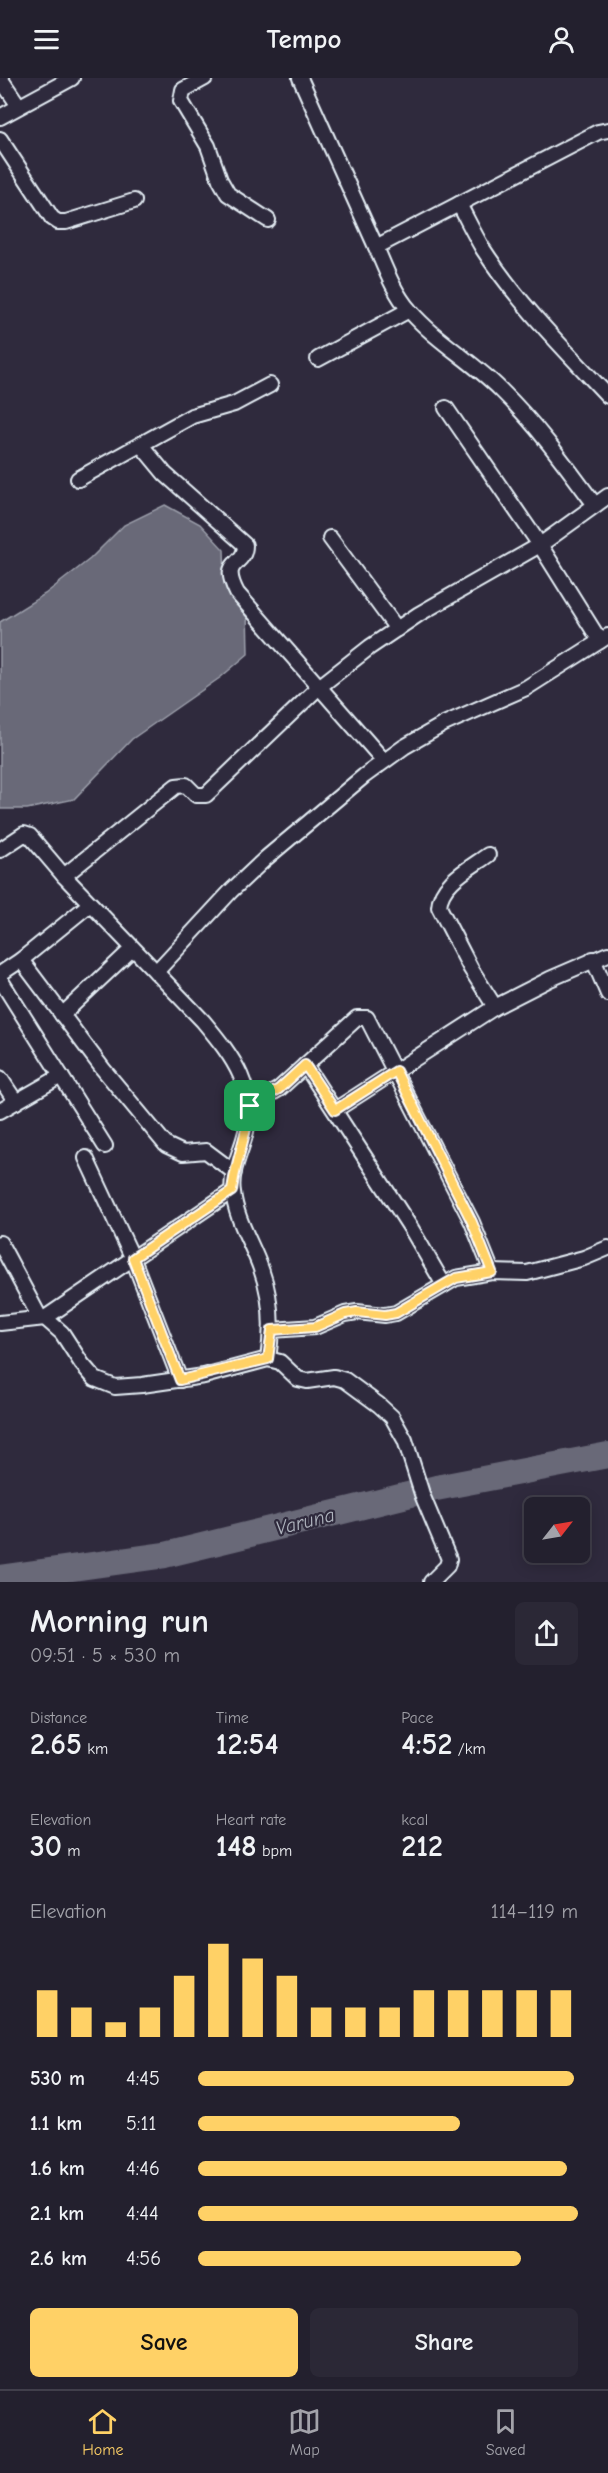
<!DOCTYPE html>
<meta charset="utf-8">
<style>
body{margin:0;font-family:"Comic Neue",sans-serif;background:#2b2836;color:#f1f3f6;height:100vh;display:flex;flex-direction:column;font-size:22px;white-space:nowrap}
*{box-sizing:border-box;margin:0}
p{font-size:20px;color:#a3a3aa}
.icon{flex:none;width:33px;height:33px;fill:none;stroke:currentColor;stroke-width:2;stroke-linecap:round;stroke-linejoin:round}
.map{position:relative;height:1504px;overflow:hidden}
.drawer{display:flex;flex-direction:column;background:#23202e;flex:1}
.drawer>*{flex:none}
.needle{width:39px;rotate:59deg}
.buttons{position:absolute;left:524px;top:1419px;display:grid;gap:12px}
.buttons a{display:grid;place-items:center;width:66px;height:66px;border-radius:9px;background:#23202e;box-shadow:0 3px 15px #0003,0 0 0 2px #403e4a;font-size:30px}
.pin{position:absolute;display:grid;place-items:center;width:51px;height:51px;color:#fff;margin:-26px;border-radius:12px;box-shadow:0 3px 9px #0006}
.round{display:grid;place-items:center;flex:none;width:63px;height:63px;border-radius:9px;background:#2b2836}
.head{display:flex;align-items:center;justify-content:space-between;height:102px;padding:0 30px}
h1{font-size:33px;font-weight:600;line-height:45px}
.figures{display:grid;grid-template-columns:repeat(3,1fr);gap:9px;height:102px;padding:6px 30px}
.figures div{display:grid;align-content:center}
.figures b{font-size:30px;font-weight:600}
.figures small{font-size:16px;font-weight:400}
.figures p{font-size:16px}
.chart{height:168px;padding:12px 30px}
.chart p{display:flex;justify-content:space-between}
.chart svg{width:100%;height:108px;margin-top:6px;stroke:#ffd166;stroke-width:6}
.button{display:flex;gap:12px;margin-top:auto;padding:12px 30px}
.button a{flex:1;height:69px;border-radius:9px;background:#ffd166;color:#111;font-size:24px;font-weight:600;line-height:69px;text-align:center}
.button a+a{background:#2b2836;color:#f1f3f6}
ul{padding:0 30px;list-style:none;font-size:20px}
li{display:grid;grid-template-columns:96px 72px 1fr;align-items:center;height:45px}
li i{height:15px;border-radius:8px;background:#ffd166}
header{display:flex;justify-content:space-between;align-items:center;height:78px;padding:0 30px;background:#23202e;font-size:27px;font-weight:600}
.tab-bar{display:flex;justify-content:space-around;align-items:center;height:84px;border-top:2px solid #403e4a;background:#23202e;font-size:16px;color:#a3a3aa}
.tab-bar a{display:grid;justify-items:center;gap:3px}
.tab-bar .active{color:#ffd166}
.map>svg:first-child{display:block}
.water{fill:#696978;stroke:#9c9fab;stroke-width:1.5}
.lines{fill:none;stroke-linecap:round;stroke-linejoin:round}
.river{stroke:#696978;stroke-width:26}
.street-casing{stroke:#e8f1f8;stroke-width:18}
.street{stroke:#2f2a3d;stroke-width:14}
.route-casing{stroke:#fff;stroke-width:12}
.route{stroke:#ffd166;stroke-width:8}
.labels{text-anchor:middle;stroke-width:4.5;stroke-linejoin:round;paint-order:stroke}
.water-label{font-size:20px;font-style:italic;fill:#afb4be;stroke:#2f2a3d}
</style>
<header><svg class="icon" aria-label="menu" viewBox="0 0 24 24"><path d="M4 6h16M4 12h16M4 18h16"/></svg>Tempo<svg class="icon" aria-label="person" viewBox="0 0 24 24"><circle cx="12" cy="8" r="4"/><path d="M4 21q1-7 8-7t8 7"/></svg></header>
<div class="map">
<svg width="608" height="1504" viewBox="0 0 608 1504">
<rect width="100%" height="100%" fill="#2f2a3d"/>
<filter id="ink" filterUnits="userSpaceOnUse"><feTurbulence type="fractalNoise" baseFrequency=".0167" numOctaves="2"/><feDisplacementMap in="SourceGraphic" scale="12" xChannelSelector="R" yChannelSelector="G"/><feConvolveMatrix kernelMatrix="1 2 1 2 8 2 1 2 1" color-interpolation-filters="sRGB"/></filter>
<g filter="url(#ink)">
<path class="water" d="M165 427 200 446 224 472 225 502 247 532 248 576 221 599 132 661 74 721 27 731H0V544L45 516 90 481 124 447Z"/>
<g class="lines">
<path class="river" d="M0 1500 165 1477 436 1410 608 1377"/>
<g class="street-casing">
<g id="street">
<path d="M0 0 19 28"/>
<path d="M205 0 183 12 181 23 208 68 220 102 228 116 268 142"/>
<path d="M300 0 376 169 598 54 608 52"/>
<path d="M0 39 72 0"/>
<path d="M0 61 52 140 58 144H66L134 123"/>
<path d="M459 126C467 141 474 156 483 171 518 225 564 271 608 318"/>
<path d="M376 169C385 190 394 215 410 233 436 263 472 283 500 311 536 346 565 386 595 427"/>
<path d="M318 281 409 232"/>
<path d="M446 330 540 467 600 563"/>
<path d="M141 367 165 396 245 467C245 490 219 480 237 515L384 683"/>
<path d="M78 401 192 338 234 326 270 307"/>
<path d="M330 460 397 551"/>
<path d="M0 772 24 756 30 758 64 798"/>
<path d="M488 777C470 790 440 805 439 829L471 891 495 929"/>
<path d="M593 881 608 916"/>
<path d="M21 882 103 991 166 1067 183 1075 206 1073 234 1094"/>
<path d="M156 894 231 813 265 781 364 698 404 669 444 646 526 610 608 558"/>
<path d="M0 896 21 882 90 826"/>
<path d="M0 901 105 1068"/>
<path d="M62 937 132 871"/>
<path d="M305 987 412 1152 444 1207"/>
<path d="M0 1000 16 1024"/>
<path d="M250 1028 279 1011 357 940H367L472 1144 492 1194"/>
<path d="M335 1032 495 929 550 901 608 876"/>
<path d="M0 1033 61 998"/>
<path d="M86 1080 133 1181 180 1302"/>
<path d="M0 1165 40 1240"/>
<path d="M45 1240 62 1255 82 1286 95 1301 115 1309 142 1307 204 1298 268 1281 280 1284 298 1301 307 1303 334 1299 345 1302 379 1327 392 1339 405 1362 423 1419 449 1481 447 1488 431 1504"/>
<path d="M0 1245 45 1240 232 1113"/>
<path d="M272 1252 315 1249 345 1236 357 1234 385 1237 396 1235 456 1200 492 1194 527 1195 584 1180 608 1170"/>
<path d="M268 1281C273 1250 272 1221 261 1191 252 1165 236 1142 233 1114 230 1096 239 1078 244 1061 259 1012 233 979 203 943L64 798 176 708 186 707 196 717H206L319 609 370 569 419 536 540 467 608 418"/>
</g>
</g>
<use href="#street" class="street"/>
</g>
</g>
<g class="lines" filter="url(#ink)">
<g class="route-casing">
<path id="route" d="M305 987 335 1032 396 993 472 1144 492 1194 456 1200 396 1235 385 1237 357 1234 345 1236 315 1249 272 1252 268 1281 180 1302 133 1180 232 1113C235 1084 247 1058 250 1028L279 1011Z"/>
</g>
<use href="#route" class="route"/>
</g>
<g class="labels">
<g class="water-label">
<text transform="translate(305 1443) rotate(-14)" y="7">Varuna</text>
</g>
</g>
</svg>
<div class="buttons">
<a><svg class="needle" viewBox="-14 -14 28 28"><path d="M0-13l5 13h-10z" fill="#e53935"/><path d="M0 13l5-13h-10z" fill="#a3a3aa"/></svg></a>
</div>
<div class="pin" style="left:250px;top:1028px;background:#1e9e55"><svg class="icon" aria-label="arrive" viewBox="0 0 24 24"><path d="M6 21V4h12l-3 4 3 4H6"/></svg></div>
</div>
<section class="drawer">
<div class="head"><div><h1>Morning run</h1><p>09:51 · 5 × 530 m</p></div><a class="round"><svg class="icon" aria-label="share" viewBox="0 0 24 24"><path d="M12 15V3M7 8l5-5 5 5M5 13v7h14v-7"/></svg></a></div>
<div class="figures">
<div><p>Distance</p><b>2.65<small> km</small></b></div>
<div><p>Time</p><b>12:54</b></div>
<div><p>Pace</p><b>4:52<small> /km</small></b></div>
</div>
<div class="figures">
<div><p>Elevation</p><b>30<small> m</small></b></div>
<div><p>Heart rate</p><b>148<small> bpm</small></b></div>
<div><p>kcal</p><b>212</b></div>
</div>
<div class="chart"><p><span>Elevation</span>114–119 m</p>
<svg viewBox="0 0 160 44" preserveAspectRatio="none"><path d="M5 44V25M15 44V32M25 44V38M35 44V32M45 44V19M55 44V6M65 44V12M75 44V19M85 44V32M95 44V32M105 44V32M115 44V25M125 44V25M135 44V25M145 44V25M155 44V25"/></svg>
</div>
<ul>
<li><b>530 m</b>4:45<i style="width:99%"></i></li>
<li><b>1.1 km</b>5:11<i style="width:69%"></i></li>
<li><b>1.6 km</b>4:46<i style="width:97%"></i></li>
<li><b>2.1 km</b>4:44<i style="width:100%"></i></li>
<li><b>2.6 km</b>4:56<i style="width:85%"></i></li>
</ul>
<div class="button"><a>Save</a><a>Share</a></div>
</section>
<nav class="tab-bar">
<a class="active"><svg class="icon" aria-label="home" viewBox="0 0 24 24"><path d="M3 11l9-7 9 7M6 9v11h12V9"/></svg>Home</a>
<a><svg class="icon" aria-label="map" viewBox="0 0 24 24"><path d="M3 6l6-2 6 2 6-2v14l-6 2-6-2-6 2zM9 4v14M15 6v14"/></svg>Map</a>
<a><svg class="icon" aria-label="saved" viewBox="0 0 24 24"><path d="M7 4h10v16l-5-4-5 4z"/></svg>Saved</a>
</nav>
